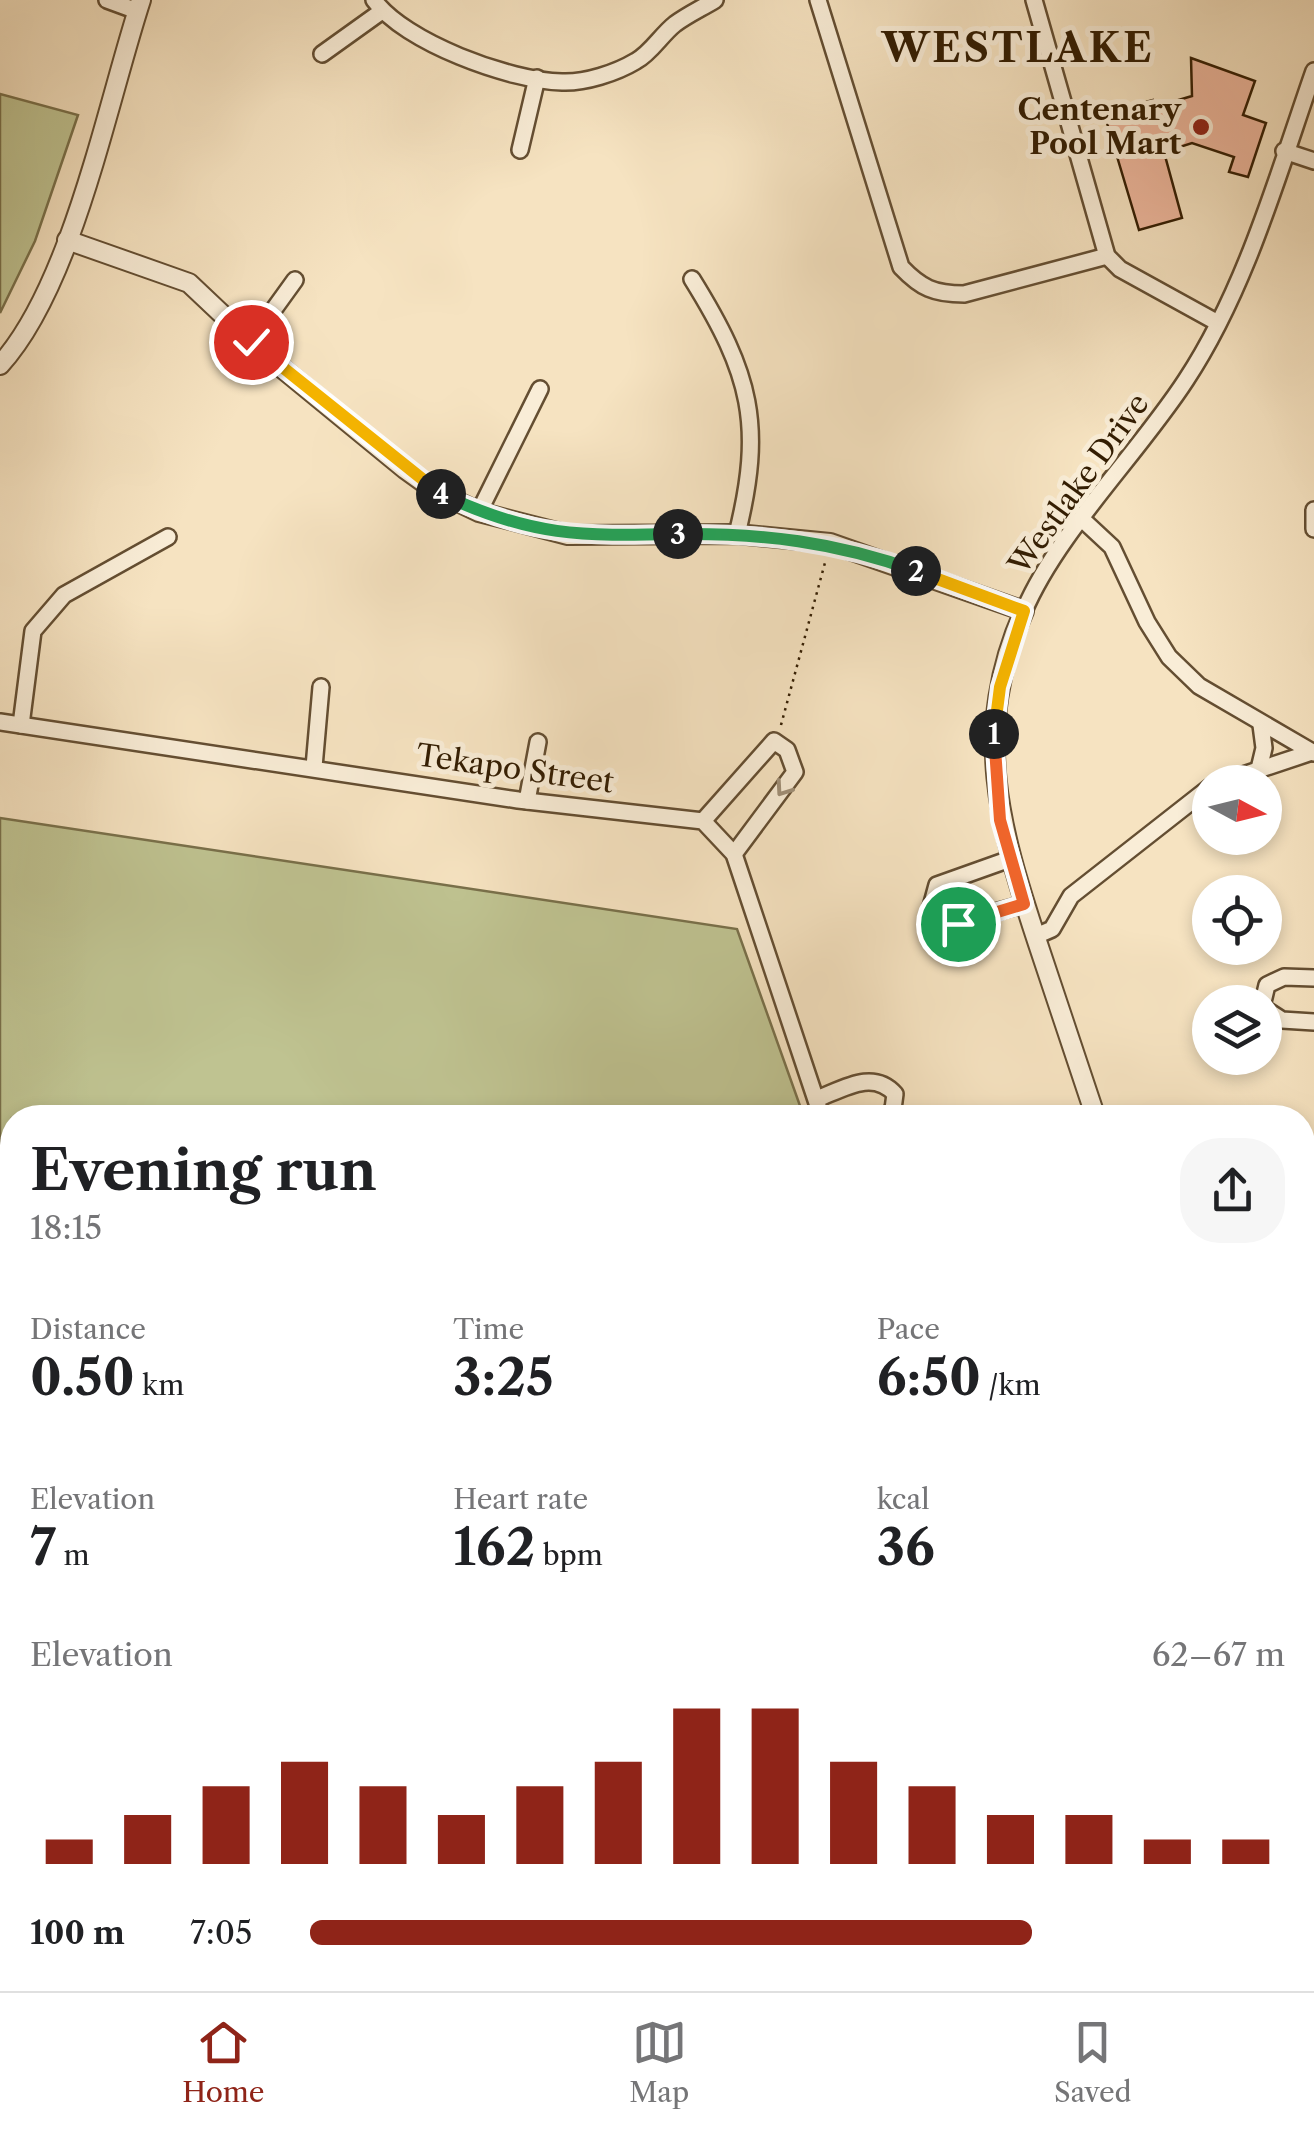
<!DOCTYPE html>
<meta charset="utf-8">
<style>
body{margin:0;font-family:"Libre Caslon Text",serif;background:#f6f6f6;color:#202124;height:100vh;display:flex;flex-direction:column;font-size:38px;white-space:nowrap}
*{box-sizing:border-box;margin:0}
p{font-size:32px;color:#757577}
.icon{flex:none;width:55px;height:55px;fill:none;stroke:currentColor;stroke-width:2;stroke-linecap:round;stroke-linejoin:round}
.map{position:relative;flex:1;overflow:hidden}
.drawer{position:absolute;left:0px;top:1105px;width:1315px;height:888px;display:flex;flex-direction:column;background:#fff;border-radius:40px 40px 0 0;box-shadow:0 5px 15px #0003}
.drawer>*{flex:none}
.needle{width:65px;rotate:97deg}
.controls{position:absolute;left:1192px;top:765px;display:grid;gap:20px}
.controls a{display:grid;place-items:center;width:90px;height:90px;border-radius:50%;background:#fff;box-shadow:0 5px 15px #0003;font-size:50px}
.pin{position:absolute;display:grid;place-items:center;width:85px;height:85px;color:#fff;margin:-42px;border:5px solid #fff;border-radius:50%;box-shadow:0 2px 10px #0007}
.km{position:absolute;width:50px;height:50px;margin:-25px;border-radius:50%;background:#222;color:#fff;font-size:28px;line-height:50px;text-align:center}
.round{display:grid;place-items:center;flex:none;width:105px;height:105px;border-radius:40px;background:#f6f6f6}
.headline{display:flex;align-items:center;justify-content:space-between;height:170px;padding:0 30px}
h1{font-size:55px;font-weight:700;line-height:75px}
.stats{display:grid;grid-template-columns:repeat(3,1fr);gap:15px;height:170px;padding:10px 30px}
.stats div{display:grid;align-content:center}
.stats b{font-size:50px;font-weight:700}
.stats small{font-size:28px;font-weight:400}
.stats p{font-size:28px}
.chart{height:280px;padding:20px 30px}
.chart p{display:flex;justify-content:space-between}
.chart svg{width:100%;height:180px;margin-top:10px;stroke:#8f2418;stroke-width:6}
ul{padding:0 30px;list-style:none;font-size:32px}
li{display:grid;grid-template-columns:160px 120px 1fr;align-items:center;height:75px}
li i{height:25px;border-radius:12px;background:#8f2418}
.tab-bar{display:flex;justify-content:space-around;align-items:center;height:140px;border-top:2px solid #e0e0e0;background:#fff;font-size:28px;color:#757577}
.tab-bar a{display:grid;justify-items:center;gap:5px}
.tab-bar .current{color:#8f2418}
.map>svg:first-child{display:block}
.green{fill:#bfc391;stroke:#79704a;stroke-width:2.5}
.lines{fill:none;stroke-linecap:round;stroke-linejoin:round}
.stream{stroke:#737e6d;stroke-width:5}
.building{fill:#edb69c;stroke:#331d02;stroke-width:2.5}
.minor-casing{stroke:#644e32;stroke-width:20}
.tertiary-casing{stroke:#644e32;stroke-width:22}
.path{stroke:#331d02;stroke-width:2.5;stroke-dasharray:2.5 5;stroke-linecap:butt}
.minor{stroke:#f9edd7;stroke-width:15}
.tertiary{stroke:#f9edd7;stroke-width:18}
.oneway{stroke:#a08f77}
.split-1-casing{stroke:#fff;stroke-width:20}
.split-2-casing{stroke:#fff;stroke-width:20}
.split-3-casing{stroke:#fff;stroke-width:20}
.split-4-casing{stroke:#fff;stroke-width:20}
.split-5-casing{stroke:#fff;stroke-width:20}
.split-1{stroke:#f0652b;stroke-width:12}
.split-2{stroke:#f5b400;stroke-width:12}
.split-3{stroke:#22a559;stroke-width:12}
.split-4{stroke:#22a559;stroke-width:12}
.split-5{stroke:#f5b400;stroke-width:12}
.poi-dot{fill:#8f2418;stroke:#f9edd7;stroke-width:4}
.labels{text-anchor:middle;stroke-width:10;stroke-linejoin:round;paint-order:stroke}
.poi-label{font-size:30px;font-weight:bold;fill:#331d02;stroke:#f9edd7;text-anchor:end}
.street-label{font-size:30px;fill:#331d02;stroke:#f9edd7}
.district-label{font-size:40px;font-weight:bold;letter-spacing:2.5px;fill:#331d02;stroke:#f9edd7}
</style>
<div class="map">
<svg width="1314" height="1991" viewBox="0 0 1314 1991">
<rect width="100%" height="100%" fill="#f6e3c1"/>
<filter id="stains"><feTurbulence type="fractalNoise" baseFrequency=".002" numOctaves="4"/><feColorMatrix values="0 0 0 0 .2 0 0 0 0 .09 0 0 0 0 .02 0 0 0 .5 -.17"/></filter>
<radialGradient id="worn" r=".72"><stop offset=".6" stop-color="#630" stop-opacity="0"/><stop offset="1" stop-color="#630" stop-opacity=".3"/></radialGradient>
<g class="green">
<path d="M0 94 78 115 35 241 0 313Z"/>
<path d="M0 818 737 929 804 1117 12 1118V1980H1302L1303 1786 1314 1797V1991H0Z"/>
</g>
<g class="lines">
<g class="stream">
<path d="M569 1980 571 1991"/>
<path d="M1136 1980 1152 1991"/>
<path d="M310 1991 315 1980"/>
<path d="M746 1991 756 1980"/>
</g>
</g>
<path class="building" d="M1191 58 1255 81 1243 115 1266 123 1248 177 1229 172 1234 157 1192 143 1164 152 1182 218 1139 230 1104 113 1153 100 1155 107 1192 96Z"/>
<g class="lines">
<g class="minor-casing">
<g id="minor">
<path d="M107 0 137 11"/>
<path d="M374 0C404 42 510 81 562 82 585 83 616 73 636 61 651 53 661 35 675 24 687 15 702 8 715 0"/>
<path d="M818 0 901 267C921 288 934 294 964 294L1107 256"/>
<path d="M1034 0 1107 256 1120 269 1218 323"/>
<path d="M322 54 382 11"/>
<path d="M520 150 537 78"/>
<path d="M1284 151 1314 161"/>
<path d="M692 279C751 374 764 425 737 534"/>
<path d="M251 341 295 280"/>
<path d="M1314 510V529"/>
<path d="M479 512 540 389"/>
<path d="M1083 520 1112 547 1147 622 1169 657 1199 686 1314 753"/>
<path d="M1024 611C1057 533 1138 454 1186 380 1246 289 1278 174 1314 71"/>
<path d="M0 722 518 800 703 821 734 854 822 1118"/>
<path d="M21 725 33 631 64 595 168 537"/>
<path d="M314 767 321 687"/>
<path d="M1259 769 1264 748 1261 725"/>
<path d="M1222 782 1309 753"/>
<path d="M527 801 538 742"/>
<path d="M703 821 774 741 787 750 795 772 734 854"/>
<path d="M1010 859 937 885 931 907 944 926 1025 904"/>
<path d="M1036 936 1052 929 1071 896 1210 787"/>
<path d="M1263 1002 1267 985 1284 977 1314 978"/>
<path d="M1265 1009 1282 1020 1314 1022"/>
<path d="M817 1099C843 1089 873 1069 895 1094L893 1109 884 1118"/>
</g>
</g>
<g class="tertiary-casing">
<g id="tertiary">
<path d="M67 240 189 283 261 351 405 469 437 492 479 512 568 535 737 534 830 543 1024 611C971 731 999 826 1038 944 1057 1002 1077 1060 1096 1118"/>
<path d="M0 365C72 286 107 104 141 0"/>
<path d="M1302 1726 1314 1749"/>
</g>
</g>
<path class="path" d="M781 725 826 559"/>
<use href="#minor" class="minor"/>
<use href="#tertiary" class="tertiary"/>
</g>
<defs><path id="oneway-chevron" d="M-2-3.5L2.5 0L-2 3.5" fill="none" stroke-width="1.6" stroke-linecap="round" stroke-linejoin="round" transform="scale(2.5)"/></defs>
<use class="oneway" href="#oneway-chevron" transform="translate(783 789) rotate(125)"/>
<g class="lines">
<g class="split-1-casing">
<path id="split-1" d="M958 924 1024 904 1000 820 994 734"/>
</g>
<g class="split-2-casing">
<path id="split-2" d="M916 571 1024 611 1000 687 994 734"/>
</g>
<g class="split-3-casing">
<path id="split-3" d="M678 534C761 533 837 542 916 571"/>
</g>
<g class="split-4-casing">
<path id="split-4" d="M441 494C532 537 580 536 678 534"/>
</g>
<g class="split-5-casing">
<path id="split-5" d="M251 342 441 494"/>
</g>
<use href="#split-1" class="split-1"/>
<use href="#split-2" class="split-2"/>
<use href="#split-3" class="split-3"/>
<use href="#split-4" class="split-4"/>
<use href="#split-5" class="split-5"/>
</g>
<circle class="poi-dot" cx="1201" cy="127" r="10"/>
<g class="labels">
<g class="poi-label">
<text x="1181" y="120">Centenary<tspan x="1181" dy="34">Pool Mart</tspan></text>
</g>
<g class="street-label">
<text transform="translate(1079 484) rotate(-54)" y="10">Westlake Drive</text>
<text transform="translate(515 769) rotate(8)" y="10">Tekapo Street</text>
</g>
<g class="district-label">
<text x="1018" y="62">WESTLAKE</text>
</g>
</g>
<rect width="100%" height="100%" filter="url(#stains)"/>
<rect width="100%" height="100%" fill="url(#worn)"/>
</svg>
<div class="controls">
<a><svg class="needle" viewBox="-14 -14 28 28"><path d="M0-13l5 13h-10z" fill="#e53935"/><path d="M0 13l5-13h-10z" fill="#757577"/></svg></a>
<a><svg class="icon" aria-label="locate" viewBox="0 0 24 24"><circle cx="12" cy="12" r="6"/><path d="M12 2v4M12 18v4M2 12h4M18 12h4"/></svg></a>
<a><svg class="icon" aria-label="layers" viewBox="0 0 24 24"><path d="M12 4l9 5-9 5-9-5zM3 14l9 5 9-5"/></svg></a>
</div>
<div class="pin" style="left:958px;top:924px;background:#1e9e55"><svg class="icon" aria-label="arrive" viewBox="0 0 24 24"><path d="M6 21V4h12l-3 4 3 4H6"/></svg></div>
<div class="pin" style="left:251px;top:342px;background:#d93025"><svg class="icon" aria-label="check" viewBox="0 0 24 24"><path d="M5 12l5 5 9-10"/></svg></div>
<b class="km" style="left:994px;top:734px">1</b>
<b class="km" style="left:916px;top:571px">2</b>
<b class="km" style="left:678px;top:534px">3</b>
<b class="km" style="left:441px;top:494px">4</b>
<section class="drawer">
<div class="headline"><div><h1>Evening run</h1><p>18:15</p></div><a class="round"><svg class="icon" aria-label="share" viewBox="0 0 24 24"><path d="M12 15V3M7 8l5-5 5 5M5 13v7h14v-7"/></svg></a></div>
<div class="stats">
<div><p>Distance</p><b>0.50<small> km</small></b></div>
<div><p>Time</p><b>3:25</b></div>
<div><p>Pace</p><b>6:50<small> /km</small></b></div>
</div>
<div class="stats">
<div><p>Elevation</p><b>7<small> m</small></b></div>
<div><p>Heart rate</p><b>162<small> bpm</small></b></div>
<div><p>kcal</p><b>36</b></div>
</div>
<div class="chart"><p><span>Elevation</span>62–67 m</p>
<svg viewBox="0 0 160 44" preserveAspectRatio="none"><path d="M5 44V38M15 44V32M25 44V25M35 44V19M45 44V25M55 44V32M65 44V25M75 44V19M85 44V6M95 44V6M105 44V19M115 44V25M125 44V32M135 44V32M145 44V38M155 44V38"/></svg>
</div>
<ul>
<li><b>100 m</b>7:05<i style="width:74%"></i></li>
</ul>
</section>
</div>
<nav class="tab-bar">
<a class="current"><svg class="icon" aria-label="home" viewBox="0 0 24 24"><path d="M3 11l9-7 9 7M6 9v11h12V9"/></svg>Home</a>
<a><svg class="icon" aria-label="map" viewBox="0 0 24 24"><path d="M3 6l6-2 6 2 6-2v14l-6 2-6-2-6 2zM9 4v14M15 6v14"/></svg>Map</a>
<a><svg class="icon" aria-label="saved" viewBox="0 0 24 24"><path d="M7 4h10v16l-5-4-5 4z"/></svg>Saved</a>
</nav>
